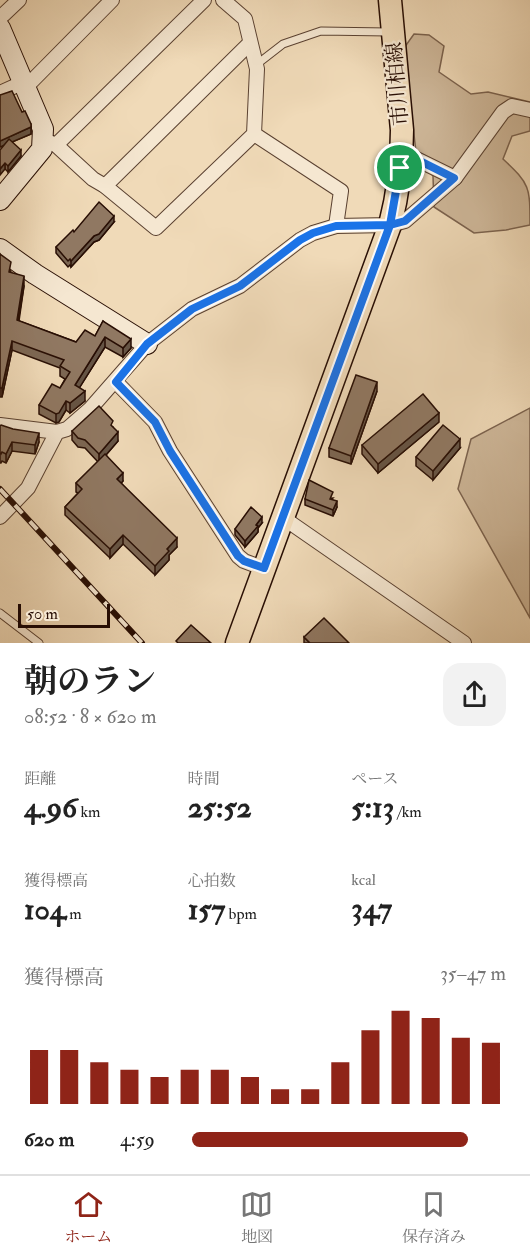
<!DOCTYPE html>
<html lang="ja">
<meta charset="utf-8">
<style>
body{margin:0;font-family:"IM FELL Double Pica","Noto Serif JP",serif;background:#f2f2f2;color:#222;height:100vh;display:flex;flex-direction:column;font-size:22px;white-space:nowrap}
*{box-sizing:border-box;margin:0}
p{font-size:20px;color:#767676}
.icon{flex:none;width:33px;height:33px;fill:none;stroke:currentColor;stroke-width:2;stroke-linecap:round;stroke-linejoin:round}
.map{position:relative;height:643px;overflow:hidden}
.side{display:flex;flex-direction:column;background:#fff;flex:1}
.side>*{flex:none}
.scale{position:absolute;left:18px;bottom:15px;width:92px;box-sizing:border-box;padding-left:6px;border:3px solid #280e04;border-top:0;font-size:16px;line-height:21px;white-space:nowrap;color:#280e04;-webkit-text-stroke:4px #f5e7d1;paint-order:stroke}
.pin{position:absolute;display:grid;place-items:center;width:51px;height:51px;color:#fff;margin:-26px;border:3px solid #fff;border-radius:50%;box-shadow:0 2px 6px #0007}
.round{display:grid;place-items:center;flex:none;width:63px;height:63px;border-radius:18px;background:#f2f2f2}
.head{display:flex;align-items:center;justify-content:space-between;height:102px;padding:0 24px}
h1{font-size:33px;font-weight:700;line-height:45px}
.metrics{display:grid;grid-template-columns:repeat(3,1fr);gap:9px;height:102px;padding:6px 24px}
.metrics div{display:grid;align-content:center}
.metrics b{font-size:30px;font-weight:700}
.metrics small{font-size:16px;font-weight:400}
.metrics p{font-size:16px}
.chart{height:168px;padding:12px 24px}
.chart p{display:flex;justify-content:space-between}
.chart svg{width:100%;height:108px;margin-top:6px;stroke:#8f2418;stroke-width:6}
ul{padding:0 24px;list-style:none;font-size:20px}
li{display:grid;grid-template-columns:96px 72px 1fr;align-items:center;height:45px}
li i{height:15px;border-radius:8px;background:#8f2418}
.menu{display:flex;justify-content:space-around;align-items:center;height:84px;border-top:2px solid #e0e0e0;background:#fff;font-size:16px;color:#767676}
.menu a{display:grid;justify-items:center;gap:3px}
.menu .active{color:#8f2418}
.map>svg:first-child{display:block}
.green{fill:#ceb799;stroke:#7b624e;stroke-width:1.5}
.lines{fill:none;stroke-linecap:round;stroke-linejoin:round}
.lane-casing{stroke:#5a4131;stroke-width:9}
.street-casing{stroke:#5a4131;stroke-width:16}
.secondary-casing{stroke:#280e04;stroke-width:22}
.primary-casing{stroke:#280e04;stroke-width:25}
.lane{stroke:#f5e7d1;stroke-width:7}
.street{stroke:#f5e7d1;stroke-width:14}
.secondary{stroke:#f5e7d1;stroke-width:20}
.primary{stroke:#f0dab8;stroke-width:22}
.rail-casing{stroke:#280e04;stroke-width:6}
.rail{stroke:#f5e7d1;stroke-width:4;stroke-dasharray:11;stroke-linecap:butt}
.wall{fill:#7c6754;stroke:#280e04;stroke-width:1.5}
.shaded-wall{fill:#655445;stroke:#280e04;stroke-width:1.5}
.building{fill:#907862;stroke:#280e04;stroke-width:1.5}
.route-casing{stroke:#fff;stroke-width:12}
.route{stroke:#1a73e8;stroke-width:8}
.labels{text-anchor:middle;stroke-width:4.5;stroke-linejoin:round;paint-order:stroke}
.street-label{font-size:21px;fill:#280e04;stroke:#f5e7d1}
</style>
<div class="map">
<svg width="530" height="643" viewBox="0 0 530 643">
<rect width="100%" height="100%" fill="#f0dab8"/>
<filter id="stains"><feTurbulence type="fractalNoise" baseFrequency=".00333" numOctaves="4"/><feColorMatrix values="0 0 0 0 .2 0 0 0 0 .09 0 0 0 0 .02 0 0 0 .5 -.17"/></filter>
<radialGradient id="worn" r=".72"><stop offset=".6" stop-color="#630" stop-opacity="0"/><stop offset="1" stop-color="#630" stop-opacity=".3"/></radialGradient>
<g class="green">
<path d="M414 34 429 35 444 46 439 72 471 94 488 92 530 102V131L512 136 503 159C530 184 530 187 530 225L506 230 474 233 434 207 433 176 416 152 404 48Z"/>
<path d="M530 408V618L458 489 471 439Z"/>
</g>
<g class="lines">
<g class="lane-casing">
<g id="lane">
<path d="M256 65 283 44 321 31 388 32"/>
<path d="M0 613 39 643"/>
</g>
</g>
<g class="street-casing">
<g id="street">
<path d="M0 18 19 0"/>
<path d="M26 87 112 0"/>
<path d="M0 93 24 82"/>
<path d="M254 134 341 191 336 226"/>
<path d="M44 140 56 145 93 179 105 186 156 228 254 134 257 69 245 19 223 0"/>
<path d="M56 145 204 0"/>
<path d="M402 152 455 178 503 112 512 106 530 110"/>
<path d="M105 186 250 43"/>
<path d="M116 382 155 422 170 451 238 556 244 561 263 568"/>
<path d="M0 425 57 432"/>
<path d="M0 517 28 488 57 432 67 429 90 409 147 344 192 309 240 286 300 240 313 233 336 226 390 225 405 221 455 178"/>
<path d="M282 517 464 643"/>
</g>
</g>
<g class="secondary-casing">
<g id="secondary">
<path d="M0 28 43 129 42 149 0 200"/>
<path d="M0 249 35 274 147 344"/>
</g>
</g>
<g class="primary-casing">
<path id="primary" d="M237 643 390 225C398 194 402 163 402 130L390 0"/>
</g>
<use href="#lane" class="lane"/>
<use href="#street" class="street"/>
<use href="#secondary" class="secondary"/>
<use href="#primary" class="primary"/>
<g class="rail-casing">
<path id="rail" d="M0 489 142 643"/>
</g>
<use href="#rail" class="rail"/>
</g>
<g class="wall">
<path d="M0 95 22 112 31 124V134L12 142 21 156 8 172 5 169 3 146 0 147Z"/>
<path d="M114 222 99 240 94 242 71 267 70 265 68 267 56 253V247L74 232Z"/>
<path d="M0 254 11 272 24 286 19 321 76 342 95 336 103 321 131 348 123 357 105 347 79 388 85 401 70 413 66 410 59 422 56 423 39 414V405L60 388 65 379 60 376V368L12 350 2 397H0Z"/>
<path d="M377 391 351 464 329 457V448Z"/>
<path d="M439 422 378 473 362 454V445Z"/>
<path d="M0 426 39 442 35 454 12 451 6 463 2 461 1 463H0Z"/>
<path d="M113 427 118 441 106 455 123 481 121 483 177 547 169 555V560L155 575 123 544 110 558 65 515V507L78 493 76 492V483L98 462 85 448 78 447 72 440V431Z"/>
<path d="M460 448 433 480 416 466V457Z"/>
<path d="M333 498 332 499 337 507 333 516 305 505V499Z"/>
<path d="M262 523 258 528V532L245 547 235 535V529Z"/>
<path d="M304 637 310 643H304Z"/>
</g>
<g class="shaded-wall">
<path d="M31 127V134L0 147V141Z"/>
<path d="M21 150V156L8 172V166Z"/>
<path d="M5 163V169L0 175V169Z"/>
<path d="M114 216V222L99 240 94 242 71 267V261L94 236Z"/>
<path d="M24 276V286L17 329V320Z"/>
<path d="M105 337V347L75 395V385Z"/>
<path d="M131 339V348L123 357V348Z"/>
<path d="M12 341V350L2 397V388Z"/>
<path d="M377 382V391L351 464V456Z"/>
<path d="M85 391V401L70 413V403Z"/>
<path d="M66 401V410L59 422 56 423V414Z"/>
<path d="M439 413V422L378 473V464Z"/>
<path d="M118 432V441L99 463V454Z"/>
<path d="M39 433V442L35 454V445Z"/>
<path d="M460 439V448L433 480V471Z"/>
<path d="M12 442V451L6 463V454Z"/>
<path d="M123 473V481L117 488V479Z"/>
<path d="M337 501V507L333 516V510Z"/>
<path d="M262 517V523L258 528V532L245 547V541L256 525Z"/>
<path d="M123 535V544L110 558V549Z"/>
<path d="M177 538V547L169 555V560L155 575V566L167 549Z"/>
</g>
<g class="building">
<path d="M12 91 22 112 25 111 31 124V127L0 141V95Z"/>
<path d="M9 139 21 150 8 166 5 163 0 169V150Z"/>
<path d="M99 202 114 216 99 234 94 236 71 261 70 259 68 261 56 247 73 230 74 232Z"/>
<path d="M0 254 11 262 9 272 24 276 17 320 76 342 85 330 95 336 103 321 131 339 123 348 105 337 75 385 85 391 70 403 66 401 59 413 56 414 39 405 52 384 60 388 70 372 60 366 64 360 12 341 2 388H0Z"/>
<path d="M356 375 377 382 351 456 329 448Z"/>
<path d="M423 394 439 413 378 464 362 445Z"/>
<path d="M99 406 113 421 111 425 118 432 99 454 85 440 78 438 72 431Z"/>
<path d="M1 425 13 429 39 433 35 445 12 442 6 454 2 452 1 454 0 453V426Z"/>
<path d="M443 425 460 439 433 471 416 457Z"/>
<path d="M105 454 123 473 117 479 177 538 167 549 169 551 155 566 123 535 110 549 65 507 82 489 76 483Z"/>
<path d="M309 480 333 492 330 499 337 501 333 510 305 499Z"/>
<path d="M251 507 262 517 256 525 258 526 245 541 235 529Z"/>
<path d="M324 618 349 643H310L304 637Z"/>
<path d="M191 625 211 643H178L176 641Z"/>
</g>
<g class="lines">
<g class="route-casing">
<path id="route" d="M400 168 390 225 336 226 313 233 300 240 240 286 192 309 147 344 116 382 155 422 170 451 238 556 244 561 264 568 390 225 405 221 454 178 402 152 400 168"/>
</g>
<use href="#route" class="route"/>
</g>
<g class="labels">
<g class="street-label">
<text transform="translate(397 84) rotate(-95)" y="7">市川柏線</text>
</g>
</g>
<rect width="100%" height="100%" filter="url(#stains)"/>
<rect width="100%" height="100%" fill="url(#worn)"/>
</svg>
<div class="scale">50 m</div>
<div class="pin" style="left:400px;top:168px;background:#1e9e55"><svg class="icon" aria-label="arrive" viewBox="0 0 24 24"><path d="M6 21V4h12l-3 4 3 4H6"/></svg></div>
</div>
<section class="side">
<div class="head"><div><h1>朝のラン</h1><p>08:52 · 8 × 620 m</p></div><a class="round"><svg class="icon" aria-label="share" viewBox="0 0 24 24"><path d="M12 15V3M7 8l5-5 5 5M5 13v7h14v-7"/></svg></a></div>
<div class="metrics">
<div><p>距離</p><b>4.96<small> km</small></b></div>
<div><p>時間</p><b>25:52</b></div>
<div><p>ペース</p><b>5:13<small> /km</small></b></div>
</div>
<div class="metrics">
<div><p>獲得標高</p><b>104<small> m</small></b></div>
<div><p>心拍数</p><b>157<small> bpm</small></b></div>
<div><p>kcal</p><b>347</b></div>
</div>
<div class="chart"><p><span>獲得標高</span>35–47 m</p>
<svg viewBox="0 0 160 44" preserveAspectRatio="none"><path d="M5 44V22M15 44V22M25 44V27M35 44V30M45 44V33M55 44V30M65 44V30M75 44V33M85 44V38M95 44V38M105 44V27M115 44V14M125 44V6M135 44V9M145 44V17M155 44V19"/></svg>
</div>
<ul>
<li><b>620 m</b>4:59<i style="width:88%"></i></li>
</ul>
</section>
<nav class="menu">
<a class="active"><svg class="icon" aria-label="home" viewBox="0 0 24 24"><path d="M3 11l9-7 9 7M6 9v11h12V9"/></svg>ホーム</a>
<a><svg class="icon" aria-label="map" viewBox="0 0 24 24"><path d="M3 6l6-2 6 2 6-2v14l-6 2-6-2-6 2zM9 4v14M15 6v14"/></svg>地図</a>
<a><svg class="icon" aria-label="saved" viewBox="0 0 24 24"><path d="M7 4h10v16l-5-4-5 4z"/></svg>保存済み</a>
</nav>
